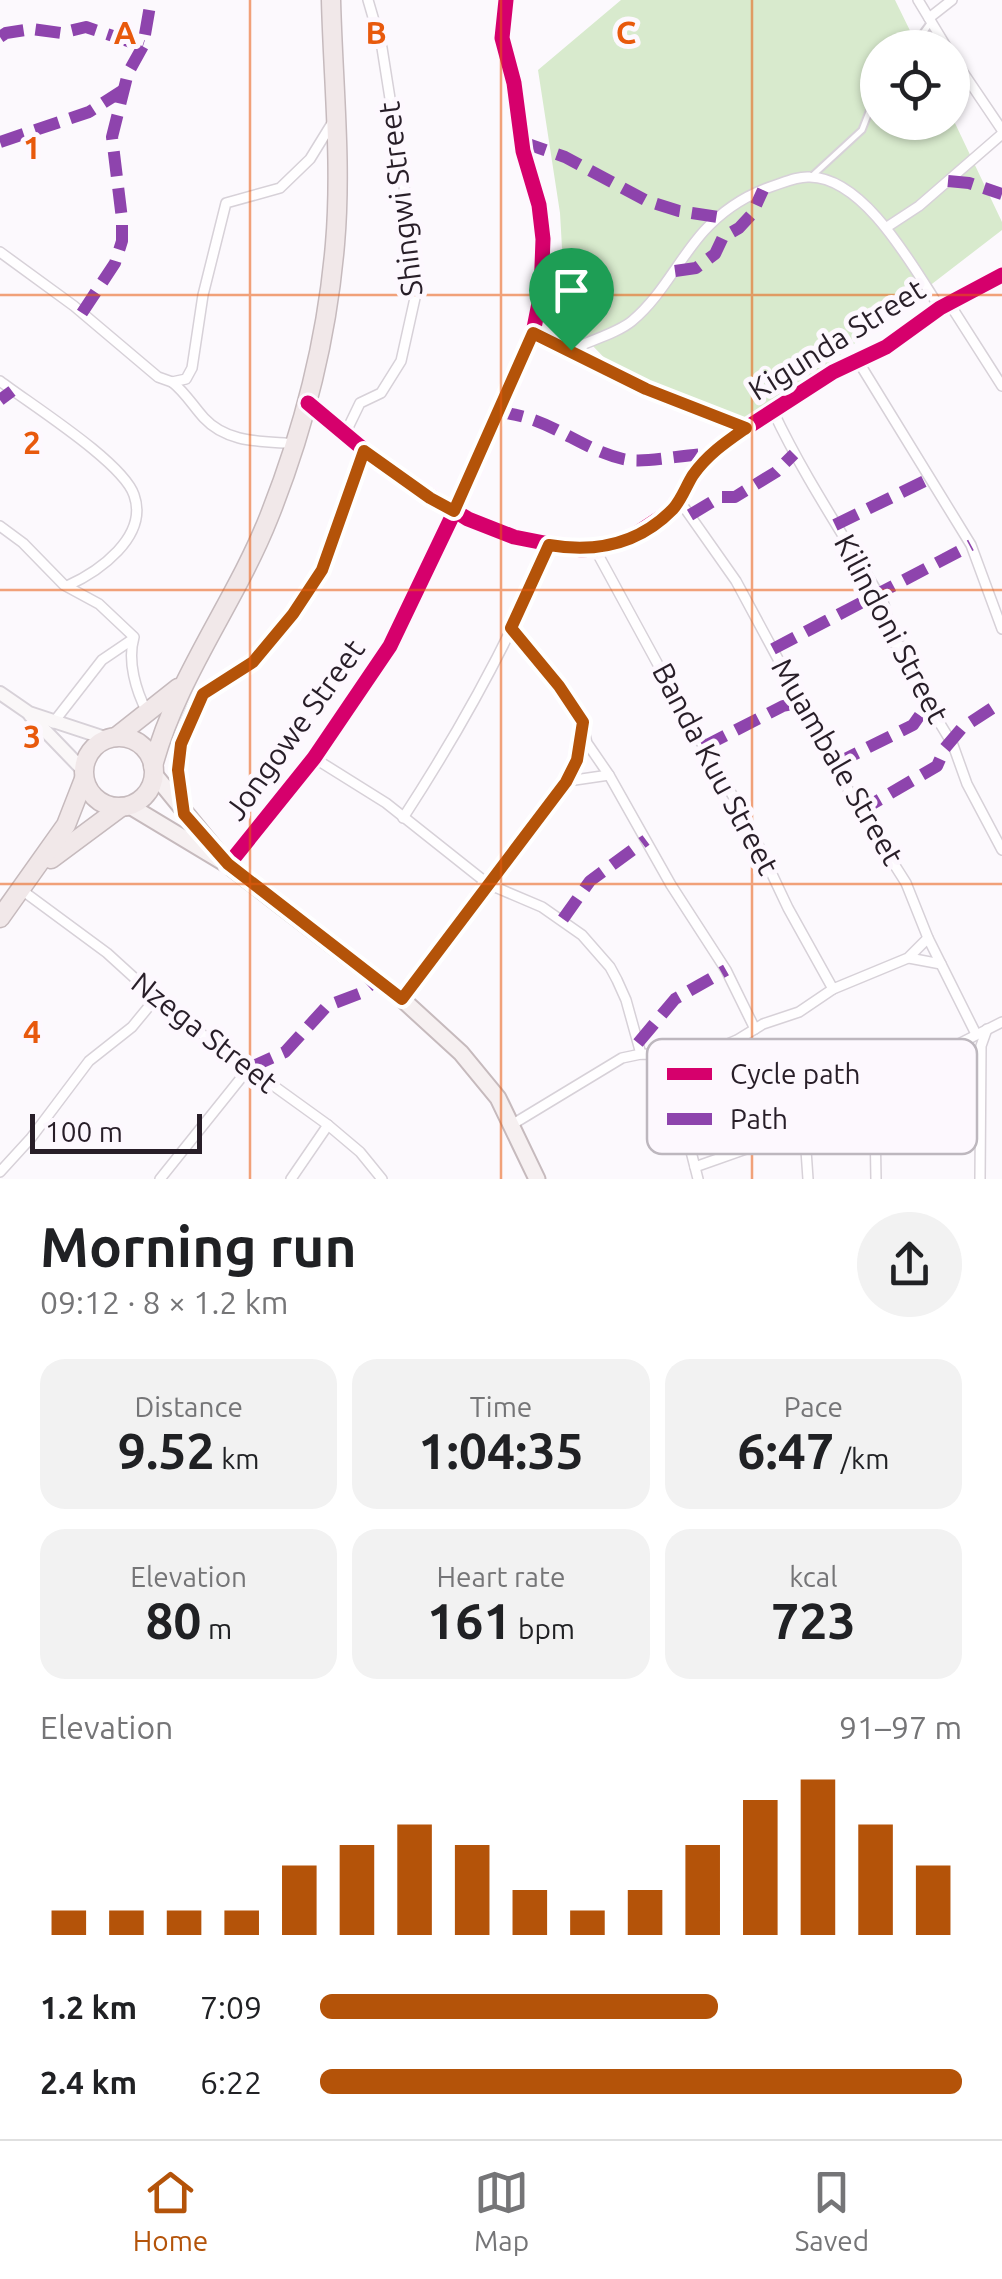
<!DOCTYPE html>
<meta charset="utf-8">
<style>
body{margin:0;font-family:Ubuntu,sans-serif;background:#f2f2f2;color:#202124;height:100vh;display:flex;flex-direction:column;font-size:38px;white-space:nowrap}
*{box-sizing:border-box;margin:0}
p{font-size:32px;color:#757577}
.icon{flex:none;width:55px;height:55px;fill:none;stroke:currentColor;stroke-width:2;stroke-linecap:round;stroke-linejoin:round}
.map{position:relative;height:1179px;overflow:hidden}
.panel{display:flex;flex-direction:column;background:#fff;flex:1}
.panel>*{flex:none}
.tools{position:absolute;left:860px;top:30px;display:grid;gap:20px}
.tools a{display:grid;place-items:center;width:110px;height:110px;border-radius:50%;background:#fff;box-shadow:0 2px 8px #0004;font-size:50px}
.scale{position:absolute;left:30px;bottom:25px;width:172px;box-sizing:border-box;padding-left:10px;border:5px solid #281e28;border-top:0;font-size:28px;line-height:35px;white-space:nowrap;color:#281e28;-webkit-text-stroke:8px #fdf8fe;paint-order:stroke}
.pin{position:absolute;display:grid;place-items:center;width:85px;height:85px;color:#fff;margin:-102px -42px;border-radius:50% 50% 50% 0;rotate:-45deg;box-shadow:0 0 10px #0007}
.pin .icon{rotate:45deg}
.round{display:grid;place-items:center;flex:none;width:105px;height:105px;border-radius:52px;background:#f2f2f2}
.headline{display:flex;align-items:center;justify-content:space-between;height:170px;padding:0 40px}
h1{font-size:55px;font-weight:600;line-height:75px}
.figures{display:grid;grid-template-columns:repeat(3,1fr);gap:15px;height:170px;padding:10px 40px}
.figures div{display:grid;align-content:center;border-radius:25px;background:#f2f2f2;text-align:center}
.figures b{font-size:50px;font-weight:600}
.figures small{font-size:28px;font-weight:400}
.figures p{font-size:28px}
.chart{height:280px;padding:20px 40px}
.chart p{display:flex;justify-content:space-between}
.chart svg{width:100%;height:180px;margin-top:10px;stroke:#b45309;stroke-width:6}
ul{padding:0 40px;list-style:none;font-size:32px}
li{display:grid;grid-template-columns:160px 120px 1fr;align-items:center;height:75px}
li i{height:25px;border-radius:12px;background:#b45309}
.tabs{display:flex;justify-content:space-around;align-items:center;height:140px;border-top:2px solid #e0e0e0;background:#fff;font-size:28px;color:#757577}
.tabs a{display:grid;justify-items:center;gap:5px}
.tabs .on{color:#b45309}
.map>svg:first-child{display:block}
.green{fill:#d8eacd}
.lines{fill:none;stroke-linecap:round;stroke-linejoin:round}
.lane-casing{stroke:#d7d1d8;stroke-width:9}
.street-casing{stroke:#d7d1d8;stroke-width:12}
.secondary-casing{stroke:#d7d1d8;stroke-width:16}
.primary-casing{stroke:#c6babd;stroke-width:19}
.highway-casing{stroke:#c6babd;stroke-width:21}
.lane{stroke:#fffeff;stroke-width:5}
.street{stroke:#fffeff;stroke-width:9}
.secondary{stroke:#faf7f8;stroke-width:12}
.primary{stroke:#f6f0f1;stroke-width:15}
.highway{stroke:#f1e8e9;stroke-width:18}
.quiet{stroke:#8e44ad;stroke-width:12;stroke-dasharray:25 12;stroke-linecap:butt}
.cycleway-casing{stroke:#fdf8fe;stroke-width:21}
.cycleway{stroke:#d6006c;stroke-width:15}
.route-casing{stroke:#fff;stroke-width:20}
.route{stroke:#b45309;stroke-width:12}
.grid{fill:none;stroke:#e8590c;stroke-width:2.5;stroke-opacity:0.55}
.labels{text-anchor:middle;stroke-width:10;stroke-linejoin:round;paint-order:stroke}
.street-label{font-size:30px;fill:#281e28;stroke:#fdf8fe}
.key{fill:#fdf8fe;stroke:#bdb7be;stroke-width:2.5}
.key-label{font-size:28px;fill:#281e28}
.grid-label{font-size:32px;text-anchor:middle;font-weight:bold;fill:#e8590c;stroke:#fdf8fe;stroke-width:10;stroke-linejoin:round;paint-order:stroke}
</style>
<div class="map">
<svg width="1002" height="1179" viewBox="0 0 1002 1179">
<rect width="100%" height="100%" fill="#fcf9fd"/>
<path class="green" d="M621 0H895L918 47 878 48V122H952L953 119 1002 222V230L750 424 615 369 566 318 560 213 538 70Z"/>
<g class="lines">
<g class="lane-casing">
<g id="lane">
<path d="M912 48 931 22"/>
<path d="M812 176 862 130 878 89"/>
</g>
</g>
<g class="street-casing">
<g id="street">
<path d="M918 0 947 48"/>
<path d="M929 18 952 0"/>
<path d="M952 56 1002 130"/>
<path d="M887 227 919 206 1002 134"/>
<path d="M0 252 74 306 158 377 172 382 186 379 192 368 203 295 226 203 280 188 310 159 334 120"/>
<path d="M949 303 1002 386"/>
<path d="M533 333 646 389 746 428"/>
<path d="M571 350C590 340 616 334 632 321 662 296 678 260 704 231 723 210 746 195 773 186 785 182 798 176 810 177 865 178 913 267 940 308"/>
<path d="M858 361 971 545 1002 629"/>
<path d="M0 381C30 404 123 462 134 495 149 537 98 572 67 586"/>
<path d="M172 382C185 392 193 406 204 418 228 444 264 441 296 444"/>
<path d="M309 404 387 469 468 519 514 537 580 550 595 549 628 539 672 510 709 454 731 438 833 372 886 347 940 308 1002 275"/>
<path d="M773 411C804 477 845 537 882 600 889 613 887 629 895 644L907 648 922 694 953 745 967 784 1002 850"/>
<path d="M344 436 360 403 381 393 401 361 415 298 411 231 382 48 368 0"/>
<path d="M679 500 736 581 856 804 906 883 928 938 976 1034"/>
<path d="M0 526 23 543 64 585 99 604 134 637C127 661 136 691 147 712"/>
<path d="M595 549 692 727 743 813 788 908 833 989"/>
<path d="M53 723 102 660 133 639"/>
<path d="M585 735 587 743 609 775 671 885 726 970 755 1029"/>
<path d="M314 758 386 803 488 884 542 907 582 935 610 967 617 980 626 1000 641 1054"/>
<path d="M568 781 609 775"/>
<path d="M183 805C178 769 176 724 202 694 213 682 234 674 248 665 265 653 281 630 294 613 330 564 345 508 363 451"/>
<path d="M403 818C459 732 510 641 549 545"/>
<path d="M228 865 314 758 390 646 470 479 533 333 541 293 543 239 539 205 523 151 514 83 502 38 506 0"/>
<path d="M23 891 107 953 174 1014 328 1125 360 1152 382 1179"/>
<path d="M909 958 941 964"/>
<path d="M402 999 566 782 577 760 583 722 559 686 511 628"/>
<path d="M651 1055 683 1120 698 1179"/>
<path d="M865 1090 875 1120 876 1179"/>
<path d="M804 1121 808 1179"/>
<path d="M513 1124 622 1058 641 1054 694 1056 714 1050 737 1040 763 1024 799 1012 833 989 908 958 928 938"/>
<path d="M695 1167 763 1143 1002 1022"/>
<path d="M0 1172 31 1138 89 1061 132 1027 155 999"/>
<path d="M160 1179 249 1068"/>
<path d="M291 1179 328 1125"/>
<path d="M980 1179 981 1046 987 1029"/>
</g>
</g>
<g class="secondary-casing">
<g id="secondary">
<path d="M0 693 29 713 108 739"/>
<path d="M30 715 83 770"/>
</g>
</g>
<g class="primary-casing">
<g id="primary">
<path d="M154 774 216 850"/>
<path d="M130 806 228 865 402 999 461 1053 498 1098 537 1179"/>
</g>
</g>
<g class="highway-casing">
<g id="highway">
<circle cx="119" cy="772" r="35"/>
<path d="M116 737 178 688"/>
<path d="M153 766C177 676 235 603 269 517 304 429 327 339 335 244 342 163 333 81 331 0"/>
<path d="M51 859 121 807"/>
<path d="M0 918 66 825 84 779"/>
</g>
</g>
<use href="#lane" class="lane"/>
<use href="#street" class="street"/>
<use href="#secondary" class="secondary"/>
<use href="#primary" class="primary"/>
<use href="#highway" class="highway"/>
<g class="quiet">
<path d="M0 37 6 33 32 29 61 33 86 27 143 46"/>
<path d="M0 142 89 112 125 89"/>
<path d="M522 142 565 157 647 201 679 211 718 217"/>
<path d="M948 181 969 183 1002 194"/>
<path d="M675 271 696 268 715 254 723 237 739 228 752 214 763 190"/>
<path d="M82 313 115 263 122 241V219L112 137 128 73 143 46 151 0"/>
<path d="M0 400 12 391"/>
<path d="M498 412C551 417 577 448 623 459 646 464 683 454 709 454"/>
<path d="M690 515 720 497H735L776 472 794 454"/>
<path d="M835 525 931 478"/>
<path d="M773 649 971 545"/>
<path d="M703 747 783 706 802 702"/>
<path d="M835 764 913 725 927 705"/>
<path d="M856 804H872L937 766 945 748 962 728 994 707 1002 706"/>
<path d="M563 919 590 881 646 840"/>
<path d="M638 1043 675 999 726 970"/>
<path d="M249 1068 285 1052 327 1006 361 993 377 979"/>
</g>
<g class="cycleway-casing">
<g id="cycleway">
<path d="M308 403 387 469 468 519 514 537 580 550 595 549 628 539 672 510 709 454 731 438 833 372 886 347 940 308 1002 275"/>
<path d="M228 865 314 758 390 646 470 479 533 333 541 293 543 239 539 205 523 151 514 83 502 38 506 0"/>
</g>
</g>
<use href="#cycleway" class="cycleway"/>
</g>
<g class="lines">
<g class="route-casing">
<path id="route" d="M533 333 646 389 746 428C726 442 708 454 693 475 686 486 682 499 673 509 639 544 596 553 549 545L511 628 559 686 583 722 577 760 566 782 402 999 228 864 184 814 178 770 181 744 203 694 253 662 293 614 322 570 364 451 430 498 454 511Z"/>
</g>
<use href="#route" class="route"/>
</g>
<path class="grid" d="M250 0V1179M501 0V1179M752 0V1179M0 295H1002M0 590H1002M0 884H1002"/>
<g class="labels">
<g class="street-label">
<text transform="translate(401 199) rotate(-97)" y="10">Shingwi Street</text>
<text transform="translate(837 340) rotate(-32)" y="10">Kigunda Street</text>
<text transform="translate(891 629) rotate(62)" y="10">Kilindoni Street</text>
<text transform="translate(295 730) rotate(-54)" y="10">Jongowe Street</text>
<text transform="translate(837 762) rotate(60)" y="10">Muambale Street</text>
<text transform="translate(715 769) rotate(62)" y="10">Banda Kuu Street</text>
<text transform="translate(204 1033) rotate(38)" y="10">Nzega Street</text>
</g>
</g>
<rect x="647" y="1039" width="330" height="115" rx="15" class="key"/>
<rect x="667" y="1068" width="45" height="12" fill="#d6006c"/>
<rect x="667" y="1113" width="45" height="12" fill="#8e44ad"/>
<g class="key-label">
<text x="730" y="1084">Cycle path</text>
<text x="730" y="1129">Path</text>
</g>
<g class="grid-label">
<text x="125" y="44">A</text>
<text x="376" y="44">B</text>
<text x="626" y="44">C</text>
<text x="32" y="159">1</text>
<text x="32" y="454">2</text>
<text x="32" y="748">3</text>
<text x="32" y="1043">4</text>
</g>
</svg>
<div class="tools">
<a><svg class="icon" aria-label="locate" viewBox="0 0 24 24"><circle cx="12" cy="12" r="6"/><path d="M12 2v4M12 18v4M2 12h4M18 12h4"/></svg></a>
</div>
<div class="scale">100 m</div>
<div class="pin" style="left:571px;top:350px;background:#1e9e55"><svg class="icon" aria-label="arrive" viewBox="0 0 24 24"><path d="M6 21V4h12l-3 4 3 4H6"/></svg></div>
</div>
<section class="panel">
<div class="headline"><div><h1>Morning run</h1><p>09:12 · 8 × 1.2 km</p></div><a class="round"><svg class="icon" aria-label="share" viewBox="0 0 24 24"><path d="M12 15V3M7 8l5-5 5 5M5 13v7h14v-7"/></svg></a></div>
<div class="figures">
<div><p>Distance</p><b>9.52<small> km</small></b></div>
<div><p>Time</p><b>1:04:35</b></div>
<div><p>Pace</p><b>6:47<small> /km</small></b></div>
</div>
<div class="figures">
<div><p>Elevation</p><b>80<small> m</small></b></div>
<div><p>Heart rate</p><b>161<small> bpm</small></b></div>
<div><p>kcal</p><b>723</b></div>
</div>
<div class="chart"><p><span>Elevation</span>91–97 m</p>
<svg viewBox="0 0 160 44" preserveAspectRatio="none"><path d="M5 44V38M15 44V38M25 44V38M35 44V38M45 44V27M55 44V22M65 44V17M75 44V22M85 44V33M95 44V38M105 44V33M115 44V22M125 44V11M135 44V6M145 44V17M155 44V27"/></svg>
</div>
<ul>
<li><b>1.2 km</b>7:09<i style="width:62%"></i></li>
<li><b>2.4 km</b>6:22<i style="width:100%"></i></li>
</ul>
</section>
<nav class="tabs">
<a class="on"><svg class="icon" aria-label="home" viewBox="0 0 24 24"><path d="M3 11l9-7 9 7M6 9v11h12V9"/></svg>Home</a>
<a><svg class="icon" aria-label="map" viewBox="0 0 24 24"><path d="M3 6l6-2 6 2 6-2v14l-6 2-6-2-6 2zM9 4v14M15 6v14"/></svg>Map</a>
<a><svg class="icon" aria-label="saved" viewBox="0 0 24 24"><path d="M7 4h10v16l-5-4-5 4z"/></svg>Saved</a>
</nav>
